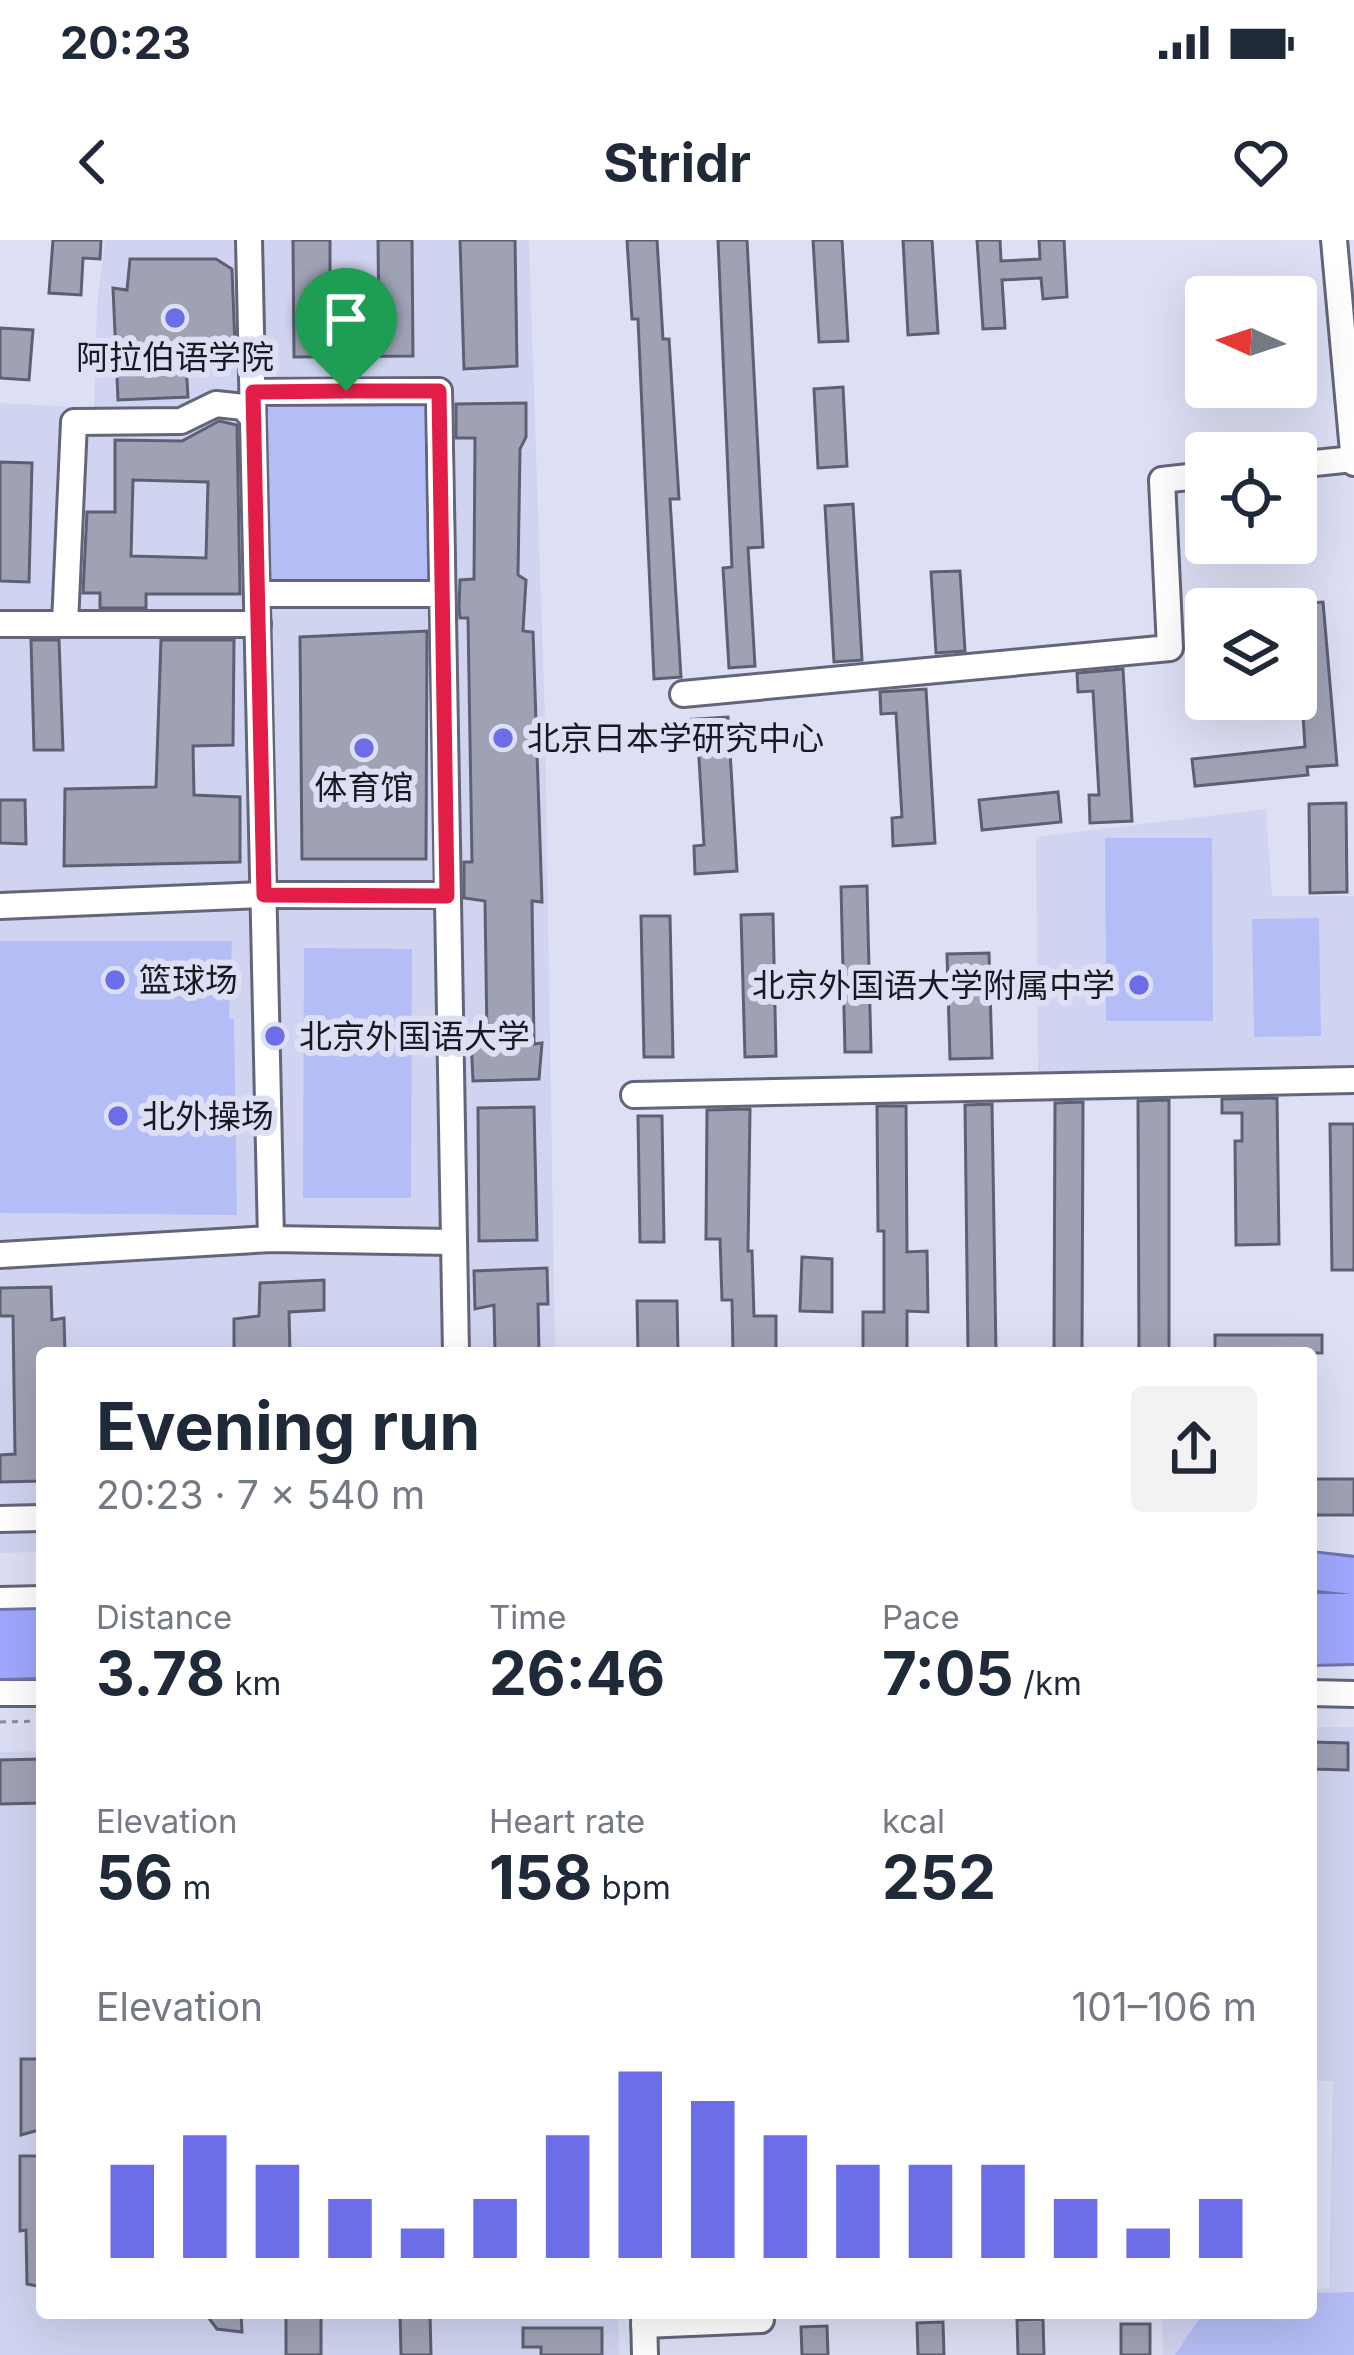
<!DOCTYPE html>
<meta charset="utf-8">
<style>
body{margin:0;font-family:Inter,"Noto Sans SC",sans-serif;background:#f2f2f3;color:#1f2937;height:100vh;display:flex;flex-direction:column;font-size:45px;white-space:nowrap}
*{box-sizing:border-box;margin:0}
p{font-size:39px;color:#747a83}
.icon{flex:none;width:66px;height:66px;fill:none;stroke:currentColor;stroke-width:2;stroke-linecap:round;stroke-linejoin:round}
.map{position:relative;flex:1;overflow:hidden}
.panel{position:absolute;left:36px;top:1107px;width:1281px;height:972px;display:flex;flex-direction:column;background:#fff;border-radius:12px;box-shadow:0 12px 48px #0002}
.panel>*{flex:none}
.needle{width:78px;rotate:273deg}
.fabs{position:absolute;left:1185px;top:36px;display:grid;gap:24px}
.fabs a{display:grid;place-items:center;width:132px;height:132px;border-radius:12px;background:#fff;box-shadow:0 12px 48px #0002;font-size:60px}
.pin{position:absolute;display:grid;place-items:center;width:102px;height:102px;color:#fff;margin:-123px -51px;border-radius:50% 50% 50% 0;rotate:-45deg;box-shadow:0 0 12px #0007}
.pin .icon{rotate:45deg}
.round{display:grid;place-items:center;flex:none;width:126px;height:126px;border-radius:12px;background:#f2f2f3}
.headline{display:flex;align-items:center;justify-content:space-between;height:204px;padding:0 60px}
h1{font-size:66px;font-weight:700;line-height:90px}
.metrics{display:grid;grid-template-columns:repeat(3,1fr);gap:18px;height:204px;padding:12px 60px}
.metrics div{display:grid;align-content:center}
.metrics b{font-size:60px;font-weight:700}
.metrics small{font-size:33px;font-weight:400}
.metrics p{font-size:33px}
.chart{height:336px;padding:24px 60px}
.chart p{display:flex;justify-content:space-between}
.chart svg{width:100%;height:216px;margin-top:12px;stroke:#6b6ee7;stroke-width:6}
.status{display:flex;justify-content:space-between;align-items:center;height:84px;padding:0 60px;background:#fff;direction:ltr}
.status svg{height:33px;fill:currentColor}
header{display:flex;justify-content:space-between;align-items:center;height:156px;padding:0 60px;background:#fff;font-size:54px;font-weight:700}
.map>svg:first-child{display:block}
.built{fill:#d0d4f0}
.park{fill:#b5bdf6}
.building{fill:#9fa2b5;stroke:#5d6072;stroke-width:3;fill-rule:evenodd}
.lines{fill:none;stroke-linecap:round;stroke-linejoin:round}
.minor-casing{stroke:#636678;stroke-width:30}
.highway-casing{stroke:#7076b0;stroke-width:42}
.path{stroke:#898c9b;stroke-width:3;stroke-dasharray:6 6;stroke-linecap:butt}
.minor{stroke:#fff;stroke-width:24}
.highway{stroke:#9fa8fd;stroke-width:36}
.highway-bridge-casing{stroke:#7076b0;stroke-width:42;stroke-linecap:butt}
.highway-bridge{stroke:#9fa8fd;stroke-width:36}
.route-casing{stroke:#fff;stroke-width:24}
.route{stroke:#e11d48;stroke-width:15}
.poi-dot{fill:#6b6ee7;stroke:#dde0f5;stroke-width:4.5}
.labels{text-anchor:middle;stroke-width:12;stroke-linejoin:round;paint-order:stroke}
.poi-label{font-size:33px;fill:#191a21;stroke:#dde0f5;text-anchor:start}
</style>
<div class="status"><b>20:23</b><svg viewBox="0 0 49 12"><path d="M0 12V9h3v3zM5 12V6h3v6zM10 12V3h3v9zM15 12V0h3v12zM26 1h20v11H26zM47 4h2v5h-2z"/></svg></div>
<header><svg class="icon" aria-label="back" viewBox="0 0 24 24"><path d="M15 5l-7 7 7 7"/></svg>Stridr<svg class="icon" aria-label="heart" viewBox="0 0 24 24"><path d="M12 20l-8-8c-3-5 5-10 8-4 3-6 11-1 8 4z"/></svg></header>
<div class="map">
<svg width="1354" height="2115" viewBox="0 0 1354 2115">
<rect width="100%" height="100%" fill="#dde0f5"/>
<g class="built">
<path d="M105 0H529L545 478 555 1113H42V1312L0 1313V163L94 168 97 65Z"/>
<path d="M1266 569 1272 656H1354V831L1038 833 1036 597Z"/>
<path d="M1311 1487H1354V2115H1163L1162 2073H1311V2050L1329 2048 1333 1841H1311Z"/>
<path d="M42 1511V2073H618L619 2115H0V1512Z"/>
</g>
<g class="park">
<path d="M258 156H435L436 349H262Z"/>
<path d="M1105 598H1212L1213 781H1106Z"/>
<path d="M1319 678 1321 796 1254 797 1252 679Z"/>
<path d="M0 701H232L229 778 234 779 237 975 0 973Z"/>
<path d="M304 708 412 709 411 958H303Z"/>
<path d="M1354 2052V2115H1175L1203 2073H1311V2053Z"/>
</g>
<g class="building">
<path d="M53 0H101L100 19 83 18 81 55 49 53Z"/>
<path d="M293 0H330V90L379 89 378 0H412L413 116 294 117Z"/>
<path d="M460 0H515L517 126 464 129Z"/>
<path d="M627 0H657L663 99H669L679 259H670L681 437 654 439 638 79H632Z"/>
<path d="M718 0H747L763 307 748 308 755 426 729 428 723 328 732 327Z"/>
<path d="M813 0H842L848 101 819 102Z"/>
<path d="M903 0H932L938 93 908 95Z"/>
<path d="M977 0H1000L1001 21 1040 19 1039 0H1064L1067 57 1043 59 1041 38 1002 40 1005 88 983 89Z"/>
<path d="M130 19H216L232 29 235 106 185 107 188 157 118 160 113 48 127 50Z"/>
<path d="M0 88 33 90 29 140 0 138Z"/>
<path d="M843 147 847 226 818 228 814 149Z"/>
<path d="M526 163V197L520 209 518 335 526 340 523 391 533 392 542 662 532 661 534 804 542 803 539 839 473 841 471 798H487L485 661 464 658V622H472L468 378H460L459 367 460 340 474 339 475 198H456V164Z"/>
<path d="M219 181 237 185 240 354H146V368H100V353H83L87 272H115V200L182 201ZM133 240 208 242 206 318 131 316Z"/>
<path d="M0 222 32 223 29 342 0 341Z"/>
<path d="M853 264 862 420 834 422 825 266Z"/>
<path d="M960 331 965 411 936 413 931 332Z"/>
<path d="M1323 362 1337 525 1307 527 1308 535 1195 546 1192 519 1305 507 1296 364Z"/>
<path d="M427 391 426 619H302L300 397Z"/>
<path d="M31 400H59L63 510H34Z"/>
<path d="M161 400H234L233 505 193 506 194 555 240 557V622L64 626 65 549 156 547Z"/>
<path d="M1123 429 1132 581 1090 583 1089 555H1099L1093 451 1078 452 1077 433Z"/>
<path d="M926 449 935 603 893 606 892 578 902 577 896 473 881 474 880 452Z"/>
<path d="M728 477 737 631 695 634 694 606 704 605 698 501 683 502 682 480Z"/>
<path d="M1058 552 1061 582 982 590 979 560Z"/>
<path d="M0 560H25L26 604 0 603Z"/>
<path d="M1346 563 1347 652 1310 653 1309 564Z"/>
<path d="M867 646 871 812H845L841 647Z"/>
<path d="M773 674 776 816 745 817 741 675Z"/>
<path d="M641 676H670L673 817H644Z"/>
<path d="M989 713 992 818 950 819 947 714Z"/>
<path d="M1277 858 1279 1004 1236 1005 1235 901H1242V873H1222V859Z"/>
<path d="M1169 860V1113H1139L1138 861Z"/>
<path d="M1083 862 1082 1113H1054L1055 863Z"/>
<path d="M992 864 996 1113H968L965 865Z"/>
<path d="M877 866H906L907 1012 927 1011 928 1072 907 1071V1113H863V1072H884V991H878Z"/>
<path d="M534 867 537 1000 479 1001 478 868Z"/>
<path d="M750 869 748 1011H752L754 1076H776V1113H733L732 1060H722L720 999H706L707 870Z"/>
<path d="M638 876H662L664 1002H640Z"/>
<path d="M1330 884H1354V1030H1332Z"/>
<path d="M802 1017 832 1019V1072L800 1071Z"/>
<path d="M547 1028 548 1064H538L539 1113H495L494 1065 475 1069 474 1031Z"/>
<path d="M324 1040V1070L289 1072 290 1113H234V1079L259 1076 260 1043Z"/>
<path d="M51 1047 52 1080 64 1078 65 1113H42V1241L0 1242V1215L15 1214 13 1076H0V1048Z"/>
<path d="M637 1061H677L678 1113H638Z"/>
<rect x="1215" y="1095" width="107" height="18"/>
<rect x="1311" y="1239" width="43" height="36"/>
<path d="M1311 1502 1348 1503V1530L1311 1529Z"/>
<path d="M42 1519V1563L0 1564V1520Z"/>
<path d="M21 1819H42V1889L21 1895Z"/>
<path d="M20 1916H42V2047L27 2044 26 1990 20 1991Z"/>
<path d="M205 2073H241L242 2092 217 2089Z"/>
<rect x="286" y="2073" width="35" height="42"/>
<path d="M400 2073H430L431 2115H401Z"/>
<path d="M1043 2079 1044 2115H1018L1017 2080Z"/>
<path d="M943 2082 944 2115H918L917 2083Z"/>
<rect x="1121" y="2084" width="29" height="31"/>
<path d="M827 2086 828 2115H802L801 2087Z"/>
<path d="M523 2088H602V2115H541V2107H523Z"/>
</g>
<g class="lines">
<g class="minor-casing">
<g id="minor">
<path d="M249 0 271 999"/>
<path d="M1334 0 1354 223"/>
<path d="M253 152 439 151 456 1113"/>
<path d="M1296 225 1354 219"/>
<path d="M257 354H442"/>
<path d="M0 384H258"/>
<path d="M65 384 74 182 181 181 216 164 244 167 249 174 253 172"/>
<path d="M683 454 1170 408 1162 240 1206 235"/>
<path d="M0 666 264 655H447"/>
<path d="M634 855 1354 840"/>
<path d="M0 1015 271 999 453 1002"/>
<path d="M0 1279 42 1278"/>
<path d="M0 1360 42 1359"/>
<path d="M0 1453H42"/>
<path d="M1311 1453 1354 1454"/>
<path d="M644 2073 645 2115"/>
<path d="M644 2085 761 2080"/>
</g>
</g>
<g class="highway-casing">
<g id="highway">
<path d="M1311 1331 1354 1336"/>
<path d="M1311 1372H1354"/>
<path d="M1311 1406 1354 1405"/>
</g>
</g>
<path class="path" d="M0 1482 42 1481"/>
<use href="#minor" class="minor"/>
<use href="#highway" class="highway"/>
<g class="highway-bridge-casing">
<g id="highway-bridge">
<path d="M0 1389 42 1388"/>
<path d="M0 1420 42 1419"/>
</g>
</g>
<use href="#highway-bridge" class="highway-bridge"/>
</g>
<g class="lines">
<g class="route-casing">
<path id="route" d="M346 151H439L447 656 264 655 253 152Z"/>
</g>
<use href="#route" class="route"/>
</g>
<g class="poi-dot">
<circle cx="175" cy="78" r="12"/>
<circle cx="503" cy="498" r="12"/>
<circle cx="364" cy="508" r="12"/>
<circle cx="115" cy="740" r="12"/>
<circle cx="1139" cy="745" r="12"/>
<circle cx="275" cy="796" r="12"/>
<circle cx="118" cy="876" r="12"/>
</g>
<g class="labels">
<g class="poi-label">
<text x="175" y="129" text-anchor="middle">阿拉伯语学院</text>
<text x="527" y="510">北京日本学研究中心</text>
<text x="364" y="559" text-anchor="middle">体育馆</text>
<text x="139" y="752">篮球场</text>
<text x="1115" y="757" text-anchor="end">北京外国语大学附属中学</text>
<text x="299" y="808">北京外国语大学</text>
<text x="142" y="888">北外操场</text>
</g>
</g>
</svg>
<div class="fabs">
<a><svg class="needle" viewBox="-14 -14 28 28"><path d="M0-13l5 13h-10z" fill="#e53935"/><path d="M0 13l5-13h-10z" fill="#747a83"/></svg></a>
<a><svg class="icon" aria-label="locate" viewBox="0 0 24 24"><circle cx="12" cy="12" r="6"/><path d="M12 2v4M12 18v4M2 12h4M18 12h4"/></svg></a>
<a><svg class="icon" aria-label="layers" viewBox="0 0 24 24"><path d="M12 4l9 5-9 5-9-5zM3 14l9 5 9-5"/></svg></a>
</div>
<div class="pin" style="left:346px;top:151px;background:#1e9e55"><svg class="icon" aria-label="arrive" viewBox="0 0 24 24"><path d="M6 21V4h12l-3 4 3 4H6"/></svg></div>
<section class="panel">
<div class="headline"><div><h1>Evening run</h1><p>20:23 · 7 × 540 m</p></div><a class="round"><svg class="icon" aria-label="share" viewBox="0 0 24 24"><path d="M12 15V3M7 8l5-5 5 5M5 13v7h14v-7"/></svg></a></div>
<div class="metrics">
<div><p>Distance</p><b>3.78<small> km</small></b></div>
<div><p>Time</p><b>26:46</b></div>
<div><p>Pace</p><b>7:05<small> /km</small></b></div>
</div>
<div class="metrics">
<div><p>Elevation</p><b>56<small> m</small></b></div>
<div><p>Heart rate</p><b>158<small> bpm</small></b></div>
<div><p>kcal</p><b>252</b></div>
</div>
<div class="chart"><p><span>Elevation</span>101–106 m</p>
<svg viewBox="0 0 160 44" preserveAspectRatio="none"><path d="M5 44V25M15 44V19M25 44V25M35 44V32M45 44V38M55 44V32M65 44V19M75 44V6M85 44V12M95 44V19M105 44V25M115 44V25M125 44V25M135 44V32M145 44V38M155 44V32"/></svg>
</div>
</section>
</div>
